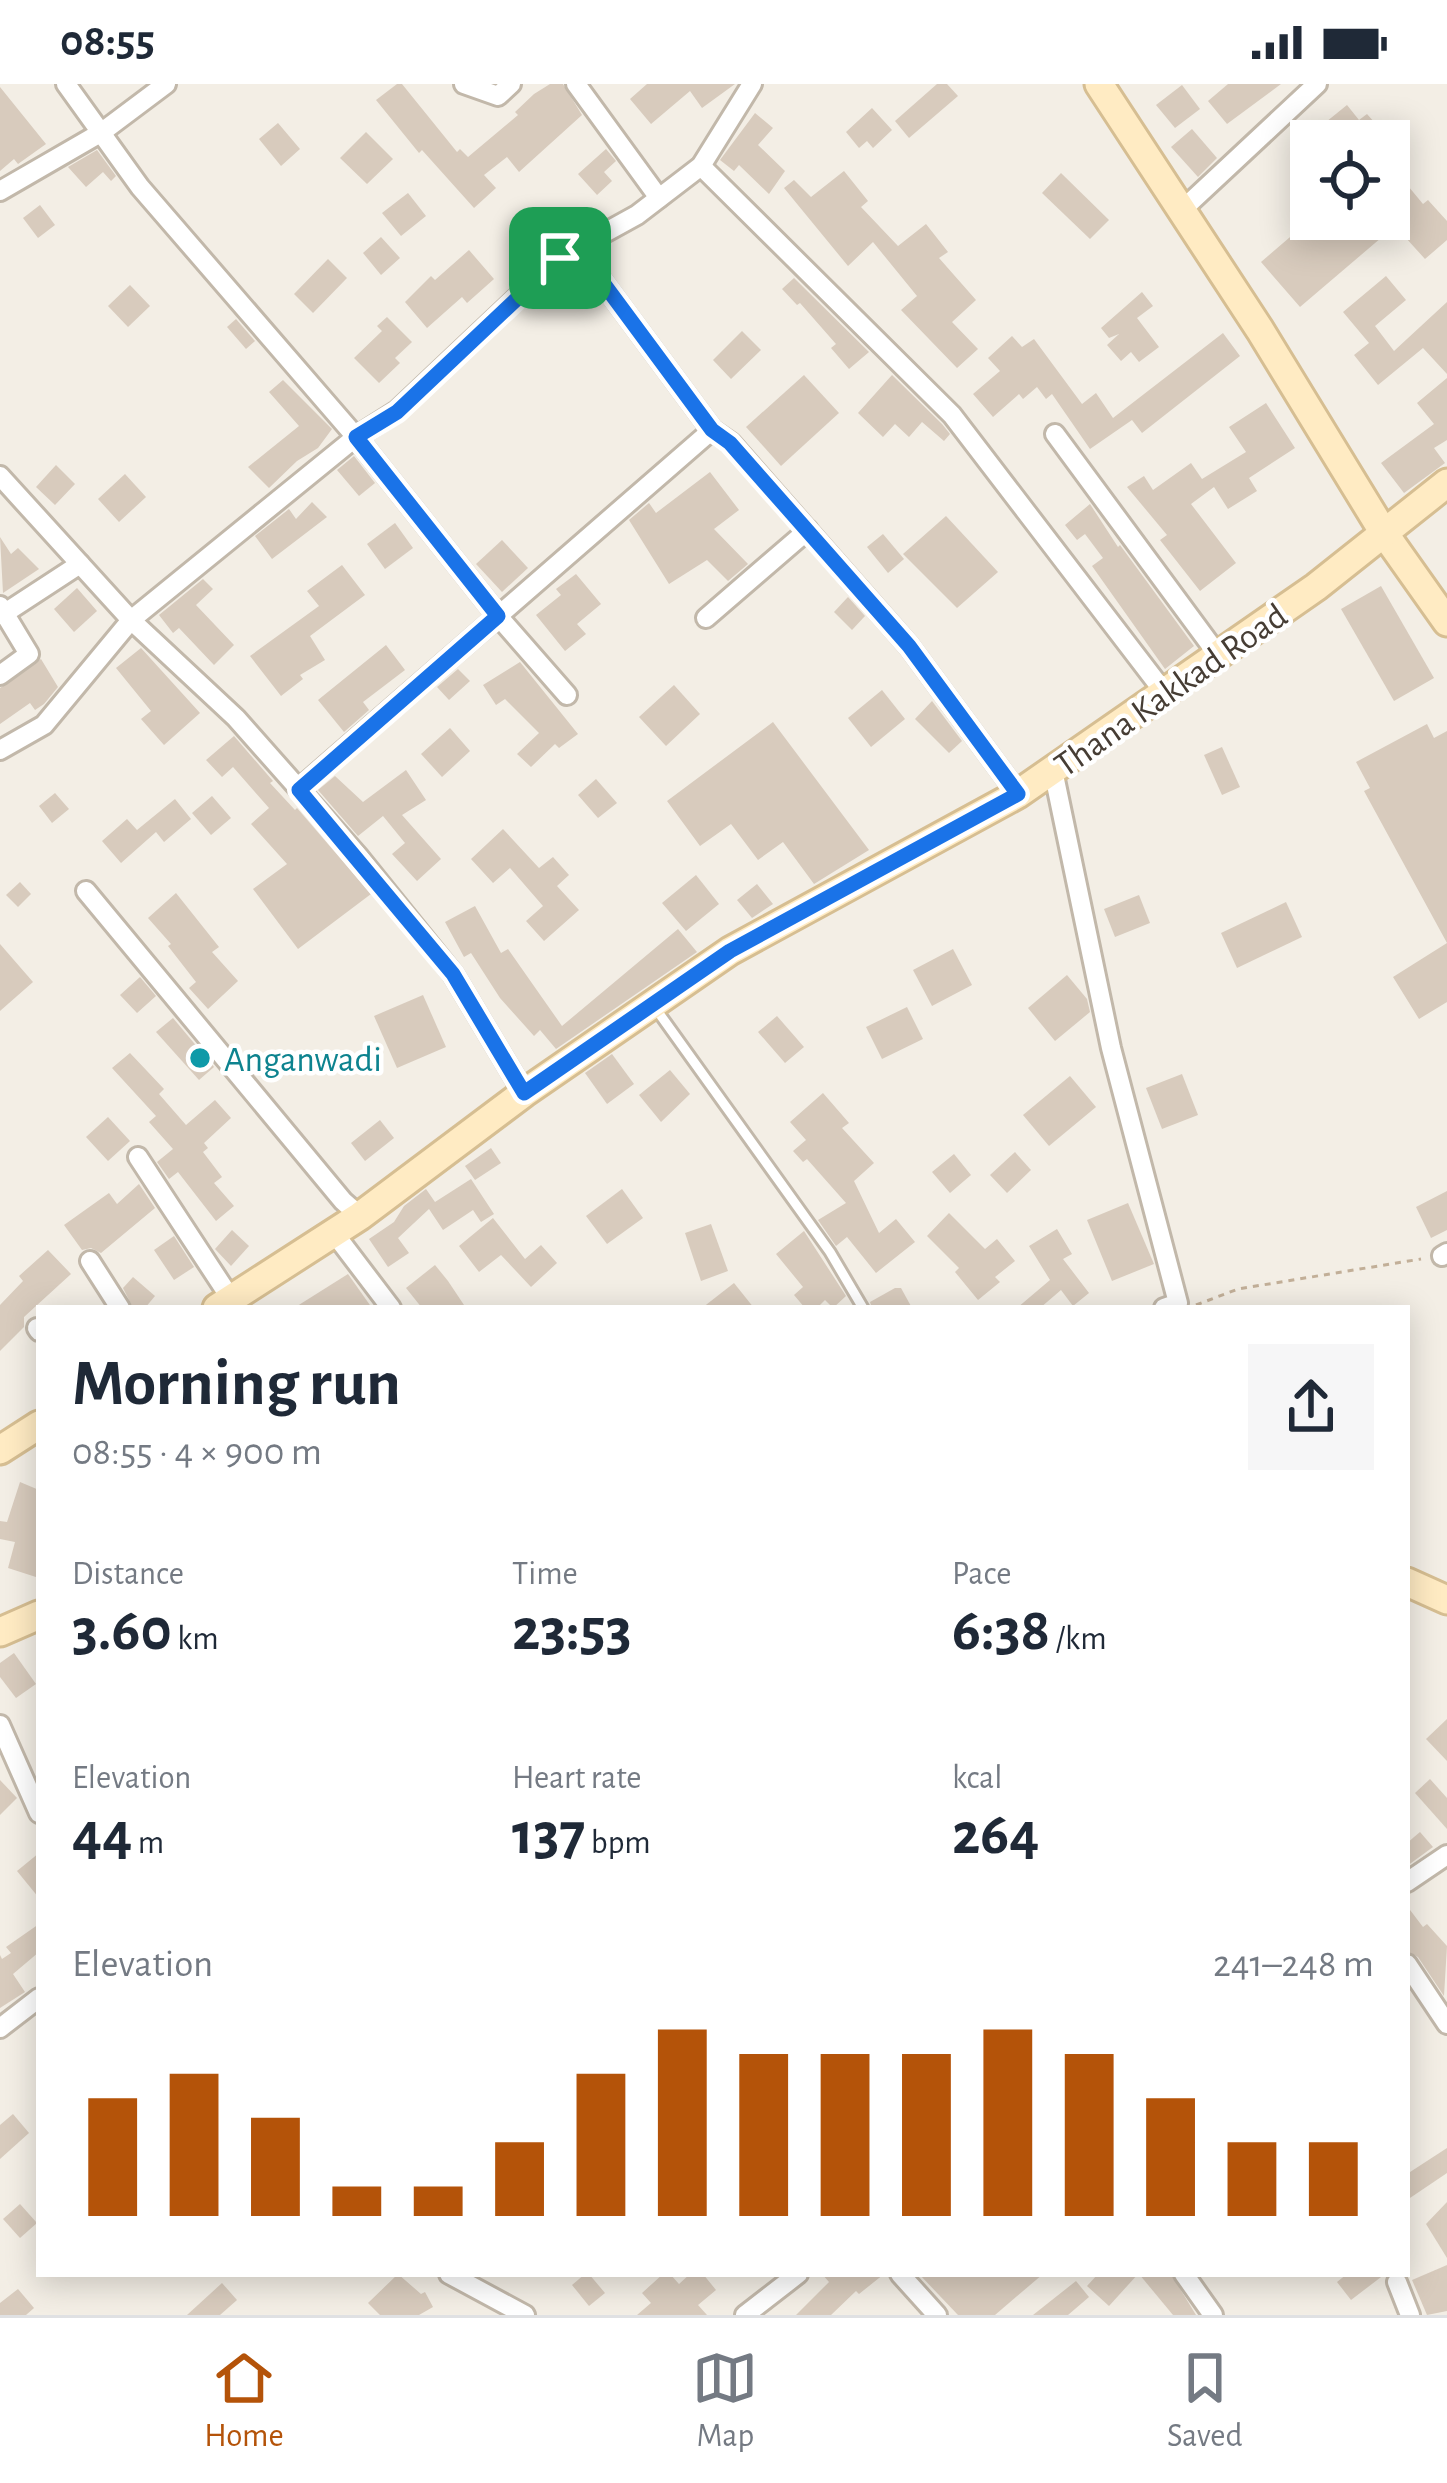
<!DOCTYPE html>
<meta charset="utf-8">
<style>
body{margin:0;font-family:"Alegreya Sans",sans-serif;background:#f6f6f7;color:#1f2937;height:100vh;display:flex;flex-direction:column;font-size:45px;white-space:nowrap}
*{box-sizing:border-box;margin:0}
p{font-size:39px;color:#747a83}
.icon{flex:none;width:66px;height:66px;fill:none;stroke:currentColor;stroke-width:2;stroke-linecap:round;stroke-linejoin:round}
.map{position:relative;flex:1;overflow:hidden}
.details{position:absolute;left:36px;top:1221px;width:1374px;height:972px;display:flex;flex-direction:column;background:#fff;border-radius:0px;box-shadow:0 6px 30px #0003}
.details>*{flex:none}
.tools{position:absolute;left:1290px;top:36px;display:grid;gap:24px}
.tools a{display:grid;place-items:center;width:120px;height:120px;border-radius:0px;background:#fff;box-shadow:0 6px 30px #0003;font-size:60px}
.pin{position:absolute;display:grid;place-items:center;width:102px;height:102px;color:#fff;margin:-51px;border-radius:24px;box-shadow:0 6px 18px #0006}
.round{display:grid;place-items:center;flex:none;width:126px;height:126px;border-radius:0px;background:#f6f6f7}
.head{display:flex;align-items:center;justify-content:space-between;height:204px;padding:0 36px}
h1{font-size:66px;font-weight:600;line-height:90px}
.metrics{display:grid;grid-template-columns:repeat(3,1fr);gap:18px;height:204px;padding:12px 36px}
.metrics div{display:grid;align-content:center}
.metrics b{font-size:60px;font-weight:600}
.metrics small{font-size:33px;font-weight:400}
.metrics p{font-size:33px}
.chart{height:336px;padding:24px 36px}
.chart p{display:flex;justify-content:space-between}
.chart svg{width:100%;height:216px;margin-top:12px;stroke:#b45309;stroke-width:6}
.status{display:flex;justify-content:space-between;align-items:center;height:84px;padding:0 60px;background:#fff;direction:ltr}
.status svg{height:33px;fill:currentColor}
.tab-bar{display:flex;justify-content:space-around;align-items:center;height:168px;border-top:3px solid #e0e1e3;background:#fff;font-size:33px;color:#747a83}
.tab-bar a{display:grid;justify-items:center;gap:6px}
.tab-bar .current{color:#b45309}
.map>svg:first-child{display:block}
.building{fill:#d8cbbd}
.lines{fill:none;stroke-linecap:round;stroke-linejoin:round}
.lane-casing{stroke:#c2b8aa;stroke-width:15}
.street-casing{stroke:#c2b8aa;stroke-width:24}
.secondary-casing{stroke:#d6be92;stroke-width:33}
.path{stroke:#c2af98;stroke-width:3;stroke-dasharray:6 6;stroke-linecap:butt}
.lane{stroke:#fff;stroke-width:9}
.street{stroke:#fff;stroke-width:18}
.secondary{stroke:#ffebc3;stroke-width:27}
.route-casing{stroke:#fff;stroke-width:24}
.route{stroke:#1a73e8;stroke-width:15}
.culture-dot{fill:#0f9aa8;stroke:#fff;stroke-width:4.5}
.labels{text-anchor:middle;stroke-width:9;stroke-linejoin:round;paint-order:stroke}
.street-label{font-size:36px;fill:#463d34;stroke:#fff}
.culture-label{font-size:36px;fill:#0d838f;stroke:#fff;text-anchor:start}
</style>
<div class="status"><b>08:55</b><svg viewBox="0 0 49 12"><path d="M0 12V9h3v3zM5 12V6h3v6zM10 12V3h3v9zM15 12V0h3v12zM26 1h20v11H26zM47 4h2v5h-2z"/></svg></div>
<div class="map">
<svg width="1447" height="2231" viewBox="0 0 1447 2231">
<rect width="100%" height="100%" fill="#f3eee5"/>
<g class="building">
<path d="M397 0H402L457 68 460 65 468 73 518 31 515 28 534 10 550 0H563L582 31 519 88 507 73 484 91 496 104 474 124 422 66 419 69 376 16Z"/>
<path d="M647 0H735L702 24 690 7 651 40 630 15Z"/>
<path d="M937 0H947L958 12 909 54 895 37Z"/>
<path d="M1228 0H1281L1227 40 1208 17Z"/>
<path d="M1182 1 1200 25 1175 44 1156 21Z"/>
<path d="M0 3 46 60 18 80 14 75 0 87Z"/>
<path d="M1347 21 1359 36 1367 30 1391 57H1342L1326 38Z"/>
<path d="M872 24 892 46 873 64 867 57 859 64 846 48Z"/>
<path d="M755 29 773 44 758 61 785 87 769 110 739 81 734 87 720 76Z"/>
<path d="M278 39 300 65 281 82 259 55Z"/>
<path d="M1192 45 1217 74 1198 93 1171 63Z"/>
<path d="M366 48 393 75 367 100 340 74Z"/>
<path d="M606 65 616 77 604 88 612 97 597 111 578 90Z"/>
<path d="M97 66 116 92 111 97 103 88 86 103 68 83Z"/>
<path d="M1389 79 1423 120 1428 116 1447 137V156L1425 175 1395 142 1300 223 1261 178 1311 135H1389Z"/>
<path d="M844 87 868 117 861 123 898 162 926 140 948 168 939 174 976 216 952 238 978 265 957 284 901 226 917 212 873 158 848 182 784 104 794 96 811 113Z"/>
<path d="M1061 89 1109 136 1090 155 1042 109Z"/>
<path d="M408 109 426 132 401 152 382 129Z"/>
<path d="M40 121 55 141 38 154 23 134Z"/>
<path d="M381 153 400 174 381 191 363 169Z"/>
<path d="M469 166 494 195 467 219 462 213 427 244 405 218 431 192 435 196Z"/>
<path d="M328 175 347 194 313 229 294 210Z"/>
<path d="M1386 192 1406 216 1375 242 1394 267 1447 218V290L1423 264 1378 301 1354 271 1369 259 1343 228Z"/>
<path d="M794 194 869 268 849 285 831 264 836 260 800 219 797 221 782 205Z"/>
<path d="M130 201 150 222 128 243 108 222Z"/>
<path d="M1142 208 1153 222 1137 234 1159 263 1139 278 1131 268 1121 277 1107 261 1119 250 1109 254 1101 244Z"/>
<path d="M387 233 412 258 395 274 400 279 379 299 354 274 382 247 377 242Z"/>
<path d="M236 235 255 257 246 265 227 243Z"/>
<path d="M742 247 761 266 731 295 713 276Z"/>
<path d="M1223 249 1240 272 1142 349 1132 336 1090 365 1052 310 1046 315 1037 303 1023 315 1019 310 993 333 973 310 1000 287 988 274 1012 252 1022 263 1034 255 1082 320 1096 309 1113 334Z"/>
<path d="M804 291 839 329 781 382 746 343Z"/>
<path d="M892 291 942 340 950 350 944 357 922 338 909 353 895 340 883 353 858 329Z"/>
<path d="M1447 294V356L1434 364 1445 379 1404 409 1381 379 1434 340 1417 319Z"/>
<path d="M283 296 332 345 318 364 297 377 269 404 248 383 299 342 269 308Z"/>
<path d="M1266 319 1295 364 1249 394 1257 407 1228 425 1214 403 1191 420 1236 479 1200 507 1160 456 1167 451 1127 403 1144 392 1153 406 1191 379 1202 395 1246 368 1229 343Z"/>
<path d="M354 372 375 399 359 412 337 386Z"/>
<path d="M56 381 75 400 55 421 36 403Z"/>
<path d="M710 388 739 426 714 445 748 480 728 497 707 476 669 500 629 436 649 419 656 429Z"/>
<path d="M125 390 146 413 119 438 98 415Z"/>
<path d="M312 418 327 433 272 475 255 452 289 425 296 435Z"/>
<path d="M1090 420 1118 463 1120 461 1194 562 1165 585 1092 482 1103 474 1085 450 1077 456 1065 441Z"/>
<path d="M946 432 998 488 957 524 903 470Z"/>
<path d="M395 439 413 464 385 485 367 460Z"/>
<path d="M883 450 904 475 888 489 867 463Z"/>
<path d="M0 453 11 470 18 464 39 485 3 509Z"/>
<path d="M502 456 528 484 502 508 476 480Z"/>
<path d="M342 481 365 511 310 552 325 576 300 591 303 595 281 612 250 572 319 522 307 507Z"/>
<path d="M576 490 601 520 577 540 586 550 565 567 536 531 561 511 556 505Z"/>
<path d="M203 495 213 505 196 521 234 561 214 581 179 544 173 549 159 531Z"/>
<path d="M1381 502 1434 594 1394 617 1341 525Z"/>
<path d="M77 504 97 527 74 548 54 525Z"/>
<path d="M848 513 865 532 852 546 834 528Z"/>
<path d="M386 561 405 586 363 618 369 626 344 648 318 616Z"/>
<path d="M141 564 200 629 164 661 141 635 151 627 116 584Z"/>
<path d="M41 575 58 603 44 620 35 626 30 619 0 640V604Z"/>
<path d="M520 578 578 650 559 664 555 660 531 683 517 670 539 649 505 615 496 621 483 601Z"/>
<path d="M458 585 470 597 449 616 437 603Z"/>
<path d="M674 601 700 630 666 662 639 633Z"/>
<path d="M882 606 905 635 871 663 848 634Z"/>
<path d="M932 617 962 657 949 669 915 635Z"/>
<path d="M773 638 869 766 814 800 783 758 758 776 731 740 700 762 667 717Z"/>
<path d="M1427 640 1434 654 1447 647V918L1419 935 1393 893 1447 859 1364 707 1370 704 1356 678Z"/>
<path d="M450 644 470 667 442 693 421 670Z"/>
<path d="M234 652 273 697 270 699 295 726 297 724 371 810 298 865 253 805 287 780 251 740 269 724 233 683 222 693 206 676Z"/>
<path d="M1222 663 1240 703 1222 711 1204 671Z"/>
<path d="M406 686 426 716 402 731 441 775 417 797 392 770 405 759 383 732 358 752 318 706 335 692 363 718Z"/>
<path d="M596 695 617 719 598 734 578 711Z"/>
<path d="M55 709 69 725 52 739 39 722Z"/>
<path d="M212 712 231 734 211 751 192 729Z"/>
<path d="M175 715 191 735 164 758 156 748 121 779 102 757 127 735 137 746Z"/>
<path d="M503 745 539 784 553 773 569 791 557 802 579 826 544 857 526 837 543 822 510 784 493 799 471 775Z"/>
<path d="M696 791 719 820 686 847 662 819Z"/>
<path d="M20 798 31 810 18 823 6 811Z"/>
<path d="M757 800 773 820 752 834 737 816Z"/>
<path d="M176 809 219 863 212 868 238 897 208 925 189 904 196 898 168 862 171 860 148 834Z"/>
<path d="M1139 811 1150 839 1115 853 1104 825Z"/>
<path d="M1286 818 1302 853 1237 884 1221 849Z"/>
<path d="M475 822 501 869 508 865 562 942 678 845 697 868 556 965 540 946 534 952 500 914 471 869 464 873 445 838Z"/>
<path d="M0 860 33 898 0 927Z"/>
<path d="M953 865 972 901 932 922 913 886Z"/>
<path d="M1067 891 1087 915 1090 928 1055 957 1028 924Z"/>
<path d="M140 893 156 912 137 929 120 911Z"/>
<path d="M423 911 446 963 397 984 374 932Z"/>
<path d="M907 923 923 955 882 975 866 943Z"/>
<path d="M777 932 804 963 785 979 758 948Z"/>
<path d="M173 934 214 983 199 996 156 948Z"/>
<path d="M130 969 164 1005 159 1010 186 1041 215 1016 231 1034 204 1059 208 1064 203 1068 222 1093 214 1099 234 1122 216 1137 178 1088 169 1095 157 1078 173 1065 149 1038 156 1032 112 984Z"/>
<path d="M612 970 634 1000 607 1020 585 989Z"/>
<path d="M670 986 690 1010 661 1038 639 1011Z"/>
<path d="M1182 990 1198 1031 1162 1045 1146 1004Z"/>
<path d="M1070 992 1096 1023 1049 1062 1023 1031Z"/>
<path d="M823 1009 849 1039 842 1044 874 1079 854 1097 879 1149 896 1135 915 1158 876 1189 847 1153 836 1162 818 1136 846 1119 807 1075 803 1078 793 1067 806 1056 790 1038Z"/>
<path d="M108 1033 130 1057 108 1077 86 1053Z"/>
<path d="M380 1036 394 1054 365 1077 351 1059Z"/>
<path d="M491 1064 501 1079 475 1096 465 1082Z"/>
<path d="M1015 1068 1031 1086 1007 1109 990 1091Z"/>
<path d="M954 1070 971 1091 950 1109 932 1088Z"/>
<path d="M471 1095 494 1130 481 1138 473 1126 443 1146 429 1125 398 1154 409 1169 388 1183 369 1155 394 1138 404 1122 426 1105 435 1118Z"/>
<path d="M139 1100 155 1124 101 1169 91 1164 82 1166 64 1141 109 1109 117 1120Z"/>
<path d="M622 1105 643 1134 607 1160 586 1132Z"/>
<path d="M1447 1107V1146L1431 1154 1416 1123Z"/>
<path d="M1128 1119 1154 1180 1112 1197 1087 1136Z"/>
<path d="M949 1129 985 1165 997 1155 1015 1177 995 1193 1000 1198 978 1216 955 1188 959 1184 927 1152Z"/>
<path d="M493 1134 525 1175 541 1161 557 1179 531 1203 501 1171 479 1188 459 1162Z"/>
<path d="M711 1140 728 1187 701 1197 685 1149Z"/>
<path d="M1057 1145 1072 1170 1063 1175 1089 1209 1073 1222 1061 1206 1040 1224H1017L1050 1196 1029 1162Z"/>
<path d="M232 1146 249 1162 231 1182 215 1165Z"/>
<path d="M804 1147 846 1212 833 1224 825 1216 817 1224H805L794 1211 803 1203 776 1170Z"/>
<path d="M174 1152 194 1183 174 1196 154 1166Z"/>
<path d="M48 1166 71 1190 24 1233V1243L0 1267V1221L23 1197 19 1192Z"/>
<path d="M435 1181 448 1197 466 1224H422L406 1204Z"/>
<path d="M348 1190 372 1224H294Z"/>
<path d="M133 1193 155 1212 145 1224H133L123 1204Z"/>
<path d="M734 1199 754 1224H702Z"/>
<path d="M895 1204H901L912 1224H872L870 1218Z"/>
<path d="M20 1398 39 1406V1494L8 1484 15 1458 0 1455V1437L7 1438Z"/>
<path d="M14 1569 36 1600 16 1614 0 1593V1579Z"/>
<path d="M1447 1635V1677L1426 1655Z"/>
<path d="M1430 1695 1447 1714V1745L1415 1709Z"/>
<path d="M0 1696 17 1714 0 1731Z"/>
<path d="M1420 1748 1433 1763 1407 1782V1759Z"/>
<path d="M39 1769V1814L17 1787Z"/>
<path d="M1407 1822 1423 1843 1427 1840 1447 1862 1444 1912 1418 1873 1407 1867Z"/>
<path d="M39 1840V1868L13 1890 25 1908 0 1924V1871L2 1875 11 1869 6 1863Z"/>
<path d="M13 2030 29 2049 0 2075V2041Z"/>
<path d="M1447 2064V2089L1407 2116V2090Z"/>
<path d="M1447 2118V2174L1426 2140Z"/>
<path d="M20 2120 37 2139 20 2154 3 2135Z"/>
<path d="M1447 2181V2227L1427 2231 1412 2196Z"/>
<path d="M398 2190 421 2210 425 2208 433 2223 419 2231H380L368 2219Z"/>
<path d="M585 2190H589L605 2209 589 2222 572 2201Z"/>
<path d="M663 2190H670L679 2200 690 2190H703L716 2206 698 2221 707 2231H637L651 2219 642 2209Z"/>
<path d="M822 2190H884L859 2210 856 2207 831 2231H796L829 2198Z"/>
<path d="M919 2190H1043L995 2231H958Z"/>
<path d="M1098 2190H1138L1109 2222 1087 2202Z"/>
<path d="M1139 2190H1171L1196 2231H1173Z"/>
<path d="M1347 2190H1385L1351 2216 1337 2198Z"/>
<path d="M1076 2197 1089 2213 1068 2231H1033Z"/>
<path d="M222 2199 237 2216 220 2231H187Z"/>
<path d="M18 2205 34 2224 26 2231H0V2219Z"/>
</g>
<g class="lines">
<g class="lane-casing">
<path id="lane" d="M656 925 830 1168 863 1224"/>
</g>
<g class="street-casing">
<g id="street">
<path d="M66 0 140 103 356 353 498 532 567 611"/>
<path d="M464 0 498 12 511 0"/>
<path d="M576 0 659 114"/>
<path d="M701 82 952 331 1164 608"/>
<path d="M0 107 102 48 166 0"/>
<path d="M1182 126 1317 0"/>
<path d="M578 165 712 346 731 359 909 562 1018 710"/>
<path d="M1055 350 1218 571"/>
<path d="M0 392 131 536 236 634 359 773 453 890 524 1009"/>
<path d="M0 522 29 570 0 591"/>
<path d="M2 531 80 480"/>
<path d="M706 534 808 446"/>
<path d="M0 666 44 641 131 536 356 353 397 327 559 174 637 131 701 82 752 0"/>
<path d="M1053 686 1111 964 1178 1219 1164 1224"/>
<path d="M299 705 712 346"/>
<path d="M86 807 343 1117 360 1132"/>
<path d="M138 1073 231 1215"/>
<path d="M334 1149 391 1224"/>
<path d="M1442 1172 1447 1169"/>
<path d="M90 1177 120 1224"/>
<path d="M37 1244 39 1247"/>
<path d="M0 1641 39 1729"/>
<path d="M1407 1798 1447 1771"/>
<path d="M1407 1880 1447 1940"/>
<path d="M0 1944 39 1914"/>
<path d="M449 2190 525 2231"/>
<path d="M900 2190 937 2231"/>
<path d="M1184 2190 1213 2231"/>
<path d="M1397 2198 1410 2231"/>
<path d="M745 2231 798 2190"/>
</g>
</g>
<g class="secondary-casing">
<g id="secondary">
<path d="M1099 0 1260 246 1384 449 1447 538"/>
<path d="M217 1224 360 1132 524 1009 730 867 1018 710 1316 503 1447 399"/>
<path d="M0 1366 39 1341"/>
<path d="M1407 1498 1447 1516"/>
<path d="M0 1548 39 1531"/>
</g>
</g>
<path class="path" d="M1196 1221 1238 1205 1421 1175"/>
<use href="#lane" class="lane"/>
<use href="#street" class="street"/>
<use href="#secondary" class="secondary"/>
</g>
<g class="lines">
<g class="route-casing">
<path id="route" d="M578 165 712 346 730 359 909 562 1018 710 730 867 524 1009 453 890 299 706 498 532 356 353 397 328 560 174Z"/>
</g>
<use href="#route" class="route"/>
</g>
<circle class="culture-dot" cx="200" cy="974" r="12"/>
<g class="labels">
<g class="street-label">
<text transform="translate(1170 605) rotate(-35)" y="13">Thana Kakkad Road</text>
</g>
<g class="culture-label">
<text x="224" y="987">Anganwadi</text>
</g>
</g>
</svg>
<div class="tools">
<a><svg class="icon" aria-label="locate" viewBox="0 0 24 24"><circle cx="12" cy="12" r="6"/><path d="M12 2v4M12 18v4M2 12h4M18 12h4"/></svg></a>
</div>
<div class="pin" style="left:560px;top:174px;background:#1e9e55"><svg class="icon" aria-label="arrive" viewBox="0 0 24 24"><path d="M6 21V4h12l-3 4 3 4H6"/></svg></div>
<section class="details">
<div class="head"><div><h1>Morning run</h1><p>08:55 · 4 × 900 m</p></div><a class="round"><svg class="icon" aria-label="share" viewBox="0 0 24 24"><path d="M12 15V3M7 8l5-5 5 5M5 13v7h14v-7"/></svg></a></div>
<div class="metrics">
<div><p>Distance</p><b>3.60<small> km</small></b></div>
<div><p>Time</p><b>23:53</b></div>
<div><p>Pace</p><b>6:38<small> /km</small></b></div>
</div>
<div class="metrics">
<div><p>Elevation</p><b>44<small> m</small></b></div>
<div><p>Heart rate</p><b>137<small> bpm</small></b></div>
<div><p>kcal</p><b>264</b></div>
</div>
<div class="chart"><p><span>Elevation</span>241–248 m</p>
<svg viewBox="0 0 160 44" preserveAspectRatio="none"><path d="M5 44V20M15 44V15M25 44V24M35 44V38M45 44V38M55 44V29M65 44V15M75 44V6M85 44V11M95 44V11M105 44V11M115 44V6M125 44V11M135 44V20M145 44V29M155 44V29"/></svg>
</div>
</section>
</div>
<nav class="tab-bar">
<a class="current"><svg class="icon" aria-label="home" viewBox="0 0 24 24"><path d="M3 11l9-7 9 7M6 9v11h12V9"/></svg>Home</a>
<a><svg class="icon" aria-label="map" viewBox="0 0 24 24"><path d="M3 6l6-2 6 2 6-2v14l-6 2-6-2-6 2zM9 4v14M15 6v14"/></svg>Map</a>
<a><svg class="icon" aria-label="saved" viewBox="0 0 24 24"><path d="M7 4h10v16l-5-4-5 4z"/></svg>Saved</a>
</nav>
